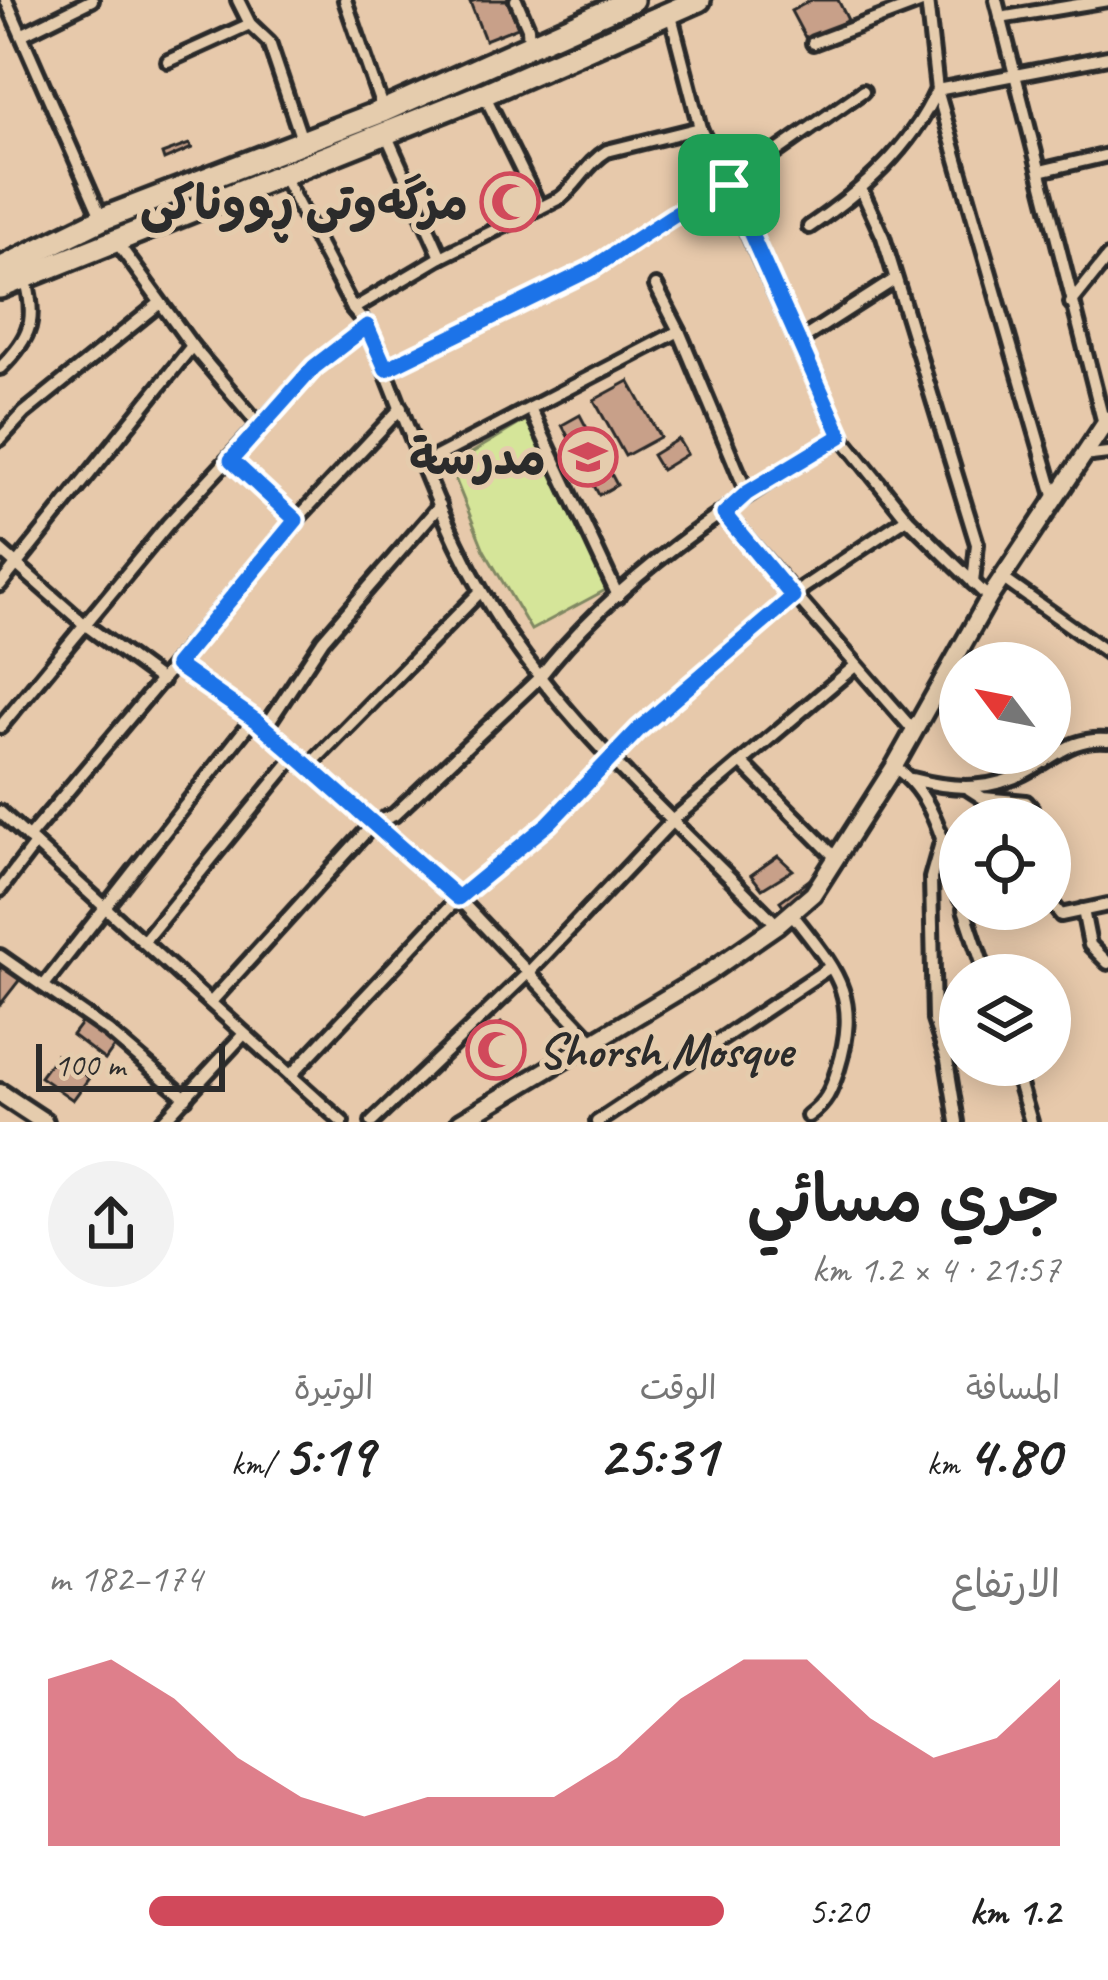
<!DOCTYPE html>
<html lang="ar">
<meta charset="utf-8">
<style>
body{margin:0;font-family:Caveat,"Playpen Sans Arabic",sans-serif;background:#f2f2f2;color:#222;direction:rtl;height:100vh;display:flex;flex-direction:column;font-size:45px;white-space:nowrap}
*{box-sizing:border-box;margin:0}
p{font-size:39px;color:#767676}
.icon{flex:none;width:66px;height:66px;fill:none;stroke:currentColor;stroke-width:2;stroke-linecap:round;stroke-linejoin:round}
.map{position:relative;height:1122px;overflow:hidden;direction:ltr}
.panel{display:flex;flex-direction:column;background:#fff;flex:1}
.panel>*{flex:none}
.needle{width:78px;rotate:302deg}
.tools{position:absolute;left:939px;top:642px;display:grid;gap:24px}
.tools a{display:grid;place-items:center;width:132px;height:132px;border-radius:50%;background:#fff;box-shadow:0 6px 30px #0003;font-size:60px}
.scale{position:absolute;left:36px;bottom:30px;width:189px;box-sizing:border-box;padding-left:12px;border:6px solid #2b2b2b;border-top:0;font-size:33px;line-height:42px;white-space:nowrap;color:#2b2b2b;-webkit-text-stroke:9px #e5ccad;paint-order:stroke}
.pin{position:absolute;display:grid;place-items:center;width:102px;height:102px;color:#fff;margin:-51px;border-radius:24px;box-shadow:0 6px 18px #0006}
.round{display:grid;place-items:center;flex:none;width:126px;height:126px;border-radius:63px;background:#f2f2f2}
.headline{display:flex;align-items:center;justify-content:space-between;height:204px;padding:0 48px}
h1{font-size:66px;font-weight:600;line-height:90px}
.metrics{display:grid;grid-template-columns:repeat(3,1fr);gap:18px;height:204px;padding:12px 48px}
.metrics div{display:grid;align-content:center}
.metrics b{font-size:60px;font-weight:600}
.metrics small{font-size:33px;font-weight:400}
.metrics p{font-size:33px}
.chart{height:336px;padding:24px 48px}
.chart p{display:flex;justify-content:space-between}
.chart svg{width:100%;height:216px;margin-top:12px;fill:#d1495b;opacity:.7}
ul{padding:0 48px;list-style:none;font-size:39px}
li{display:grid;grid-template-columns:192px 144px 1fr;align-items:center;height:90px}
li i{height:30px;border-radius:15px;background:#d1495b}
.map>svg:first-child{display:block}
.green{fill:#d5e599;stroke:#808862;stroke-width:3}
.building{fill:#c8a089;stroke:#2b2b2b;stroke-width:3}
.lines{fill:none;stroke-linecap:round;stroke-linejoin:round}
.street-casing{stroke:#2b2b2b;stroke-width:20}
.secondary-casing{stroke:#2b2b2b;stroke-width:24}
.primary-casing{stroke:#2b2b2b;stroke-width:26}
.highway-casing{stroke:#2b2b2b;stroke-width:30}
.street{stroke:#e5ccad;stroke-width:10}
.secondary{stroke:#e5ccad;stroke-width:15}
.primary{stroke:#e5ccad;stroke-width:16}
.highway{stroke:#e5ccad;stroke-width:21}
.route-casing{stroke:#fff;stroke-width:24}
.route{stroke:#1a73e8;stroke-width:15}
.labels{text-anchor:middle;stroke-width:10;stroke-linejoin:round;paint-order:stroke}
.poi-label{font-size:48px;font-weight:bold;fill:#2b2b2b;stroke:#e5ccad;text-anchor:end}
</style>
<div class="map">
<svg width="1108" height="1122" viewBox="0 0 1108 1122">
<rect width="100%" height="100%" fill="#e7c9ab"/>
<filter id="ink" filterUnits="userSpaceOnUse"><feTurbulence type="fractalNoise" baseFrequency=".00833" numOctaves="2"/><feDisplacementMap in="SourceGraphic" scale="24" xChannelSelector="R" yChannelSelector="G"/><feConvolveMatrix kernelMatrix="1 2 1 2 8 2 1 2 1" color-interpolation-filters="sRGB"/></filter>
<g filter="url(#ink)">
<g class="green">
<path d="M672 0H690L0 285 57 249Z"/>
<path d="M526 420 613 586 531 630 484 550 450 466Z"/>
</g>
<g class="building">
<path d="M476 0H507L518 27 485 40 470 2Z"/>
<path d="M812 0H838L848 20 807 41 791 11Z"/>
<path d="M189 144 192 148 164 160 162 154Z"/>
<path d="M517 180 533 203 505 224 488 201Z"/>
<path d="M629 381 660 437 625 456 594 400Z"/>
<path d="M580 415 617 485 599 495 562 425Z"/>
<path d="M678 439 687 454 661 470 652 455Z"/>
<path d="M778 856 793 870 762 889 751 875Z"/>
<path d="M809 880 820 893 785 908 780 901Z"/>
<path d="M0 963 21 978 0 1005Z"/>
<path d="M84 1019 117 1043 105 1060 72 1035Z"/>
<path d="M501 1023 523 1053 490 1076 469 1047Z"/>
<path d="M56 1055 89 1078 73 1100 40 1077Z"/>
</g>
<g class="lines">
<g class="street-casing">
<g id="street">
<path d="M6 0 102 219"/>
<path d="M238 0 250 24 269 42 302 140"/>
<path d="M345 0 383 110"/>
<path d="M516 0 528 28 529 45"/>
<path d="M927 0 937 90 1055 499"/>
<path d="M996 0 1104 424"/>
<path d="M670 12 700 128 841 436 907 518 989 598"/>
<path d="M1000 18 1108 0"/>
<path d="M23 34 92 0"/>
<path d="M813 43 927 0"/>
<path d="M168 61 250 24"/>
<path d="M484 94 540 208"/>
<path d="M386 134 441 257"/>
<path d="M1040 171 1108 155"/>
<path d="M283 176 353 309 367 326C408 421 439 524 494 612 566 728 682 827 777 925"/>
<path d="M862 191 883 237 977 544 973 583"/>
<path d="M809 227C862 191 910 149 937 90L1108 57"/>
<path d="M116 241 192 346 259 425"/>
<path d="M656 286 679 331 747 493"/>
<path d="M1071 303 1108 257"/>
<path d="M353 309 441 257 560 198C578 184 587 163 607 151L700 128"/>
<path d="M799 341 894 280"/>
<path d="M0 368C32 337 37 319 25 277"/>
<path d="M386 369 591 269 672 216 729 185 863 91"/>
<path d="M531 410 618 596"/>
<path d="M0 439 24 413 160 303"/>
<path d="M1083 456 1108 453"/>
<path d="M231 460 296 520"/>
<path d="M423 464 679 331"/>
<path d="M724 513 914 731"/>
<path d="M0 550 84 624 162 681"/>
<path d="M1002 578 1108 653"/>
<path d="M0 585 192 346"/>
<path d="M176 665 258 722 458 898 592 1040"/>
<path d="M0 727 168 524 314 367 367 326"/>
<path d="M265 728 323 640 440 505"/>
<path d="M742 763 837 859"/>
<path d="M309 766 481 591"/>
<path d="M894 767C935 793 947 854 960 898"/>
<path d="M912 779C954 790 992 792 1031 769 1058 754 1074 737 1108 740"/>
<path d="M969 789 983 798 1026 802 1031 808 1030 819"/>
<path d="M0 812 342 1122"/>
<path d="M28 838 296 520 401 408"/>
<path d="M942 839 931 878 934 1020 947 1060 957 1122"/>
<path d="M0 890 35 844"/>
<path d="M1050 901 1061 915 1108 905"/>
<path d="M964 909 986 975"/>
<path d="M1083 910 1090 945 1108 963"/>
<path d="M792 914C836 971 861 994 838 1069 831 1091 826 1103 808 1116"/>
<path d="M143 942 296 755"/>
<path d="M0 956 108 1031 186 1098"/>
<path d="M45 984 253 719"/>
<path d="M211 1002 374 823 394 815 539 678C617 577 733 502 841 436"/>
<path d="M1014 1065 1031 1122"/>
<path d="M291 1075 458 898 549 823 639 729 804 587 907 518"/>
<path d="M162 1122 244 1034"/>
<path d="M372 1122 528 973 674 819 855 666"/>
<path d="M597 1122 830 967"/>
</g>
</g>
<g class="secondary-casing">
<path id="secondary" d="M460 1122 708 973 777 925 813 894 894 767 989 598 1108 419"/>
</g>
<g class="primary-casing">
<path id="primary" d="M0 1093 44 1122"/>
</g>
<g class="highway-casing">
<g id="highway">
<path d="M0 269 102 219 383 111 632 0"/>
<path d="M0 287 484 94 699 0"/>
</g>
</g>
<use href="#street" class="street"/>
<use href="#secondary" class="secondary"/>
<use href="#primary" class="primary"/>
<use href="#highway" class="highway"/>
</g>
</g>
<g class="lines" filter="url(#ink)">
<g class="route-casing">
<path id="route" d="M729 185 841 436 747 493 724 514 793 597 639 729 549 823 458 898 258 722 176 665 296 520 231 460 314 367 367 326 386 369 591 269 672 216Z"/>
</g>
<use href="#route" class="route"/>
</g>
<defs>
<g id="mosque-ring" transform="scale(3)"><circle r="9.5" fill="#e5ccad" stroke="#d1495b" stroke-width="1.5"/><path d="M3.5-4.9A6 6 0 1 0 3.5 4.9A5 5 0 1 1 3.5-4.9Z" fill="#d1495b"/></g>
<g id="school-ring" transform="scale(3)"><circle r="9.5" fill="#e5ccad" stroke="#d1495b" stroke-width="1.5"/><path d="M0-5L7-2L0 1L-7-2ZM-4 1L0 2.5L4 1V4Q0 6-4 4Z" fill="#d1495b"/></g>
</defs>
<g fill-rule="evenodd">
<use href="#mosque-ring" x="510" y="202"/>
<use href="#school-ring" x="588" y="457"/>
<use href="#mosque-ring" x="496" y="1050"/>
</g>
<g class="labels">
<g class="poi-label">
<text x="468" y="219">مزگەوتی ڕووناکی</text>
<text x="546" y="474">مدرسة</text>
<text x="538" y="1067" text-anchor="start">Shorsh Mosque</text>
</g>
</g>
</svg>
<div class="tools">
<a><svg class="needle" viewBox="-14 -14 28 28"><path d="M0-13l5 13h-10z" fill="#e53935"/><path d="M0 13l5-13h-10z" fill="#767676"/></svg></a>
<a><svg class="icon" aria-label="locate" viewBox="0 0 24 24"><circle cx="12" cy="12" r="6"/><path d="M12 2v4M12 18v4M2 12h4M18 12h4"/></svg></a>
<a><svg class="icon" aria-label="layers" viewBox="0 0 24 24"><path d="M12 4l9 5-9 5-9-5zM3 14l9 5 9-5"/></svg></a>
</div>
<div class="scale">100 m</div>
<div class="pin" style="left:729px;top:185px;background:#1e9e55"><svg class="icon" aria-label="arrive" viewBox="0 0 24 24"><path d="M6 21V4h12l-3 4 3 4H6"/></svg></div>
</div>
<section class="panel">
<div class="headline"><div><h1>جري مسائي</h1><p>21:57 · 4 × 1.2 km</p></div><a class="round"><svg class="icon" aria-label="share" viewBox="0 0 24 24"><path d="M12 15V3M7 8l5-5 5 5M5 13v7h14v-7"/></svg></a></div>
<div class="metrics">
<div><p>المسافة</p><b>4.80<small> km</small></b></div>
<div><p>الوقت</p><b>25:31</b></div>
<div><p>الوتيرة</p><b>5:19<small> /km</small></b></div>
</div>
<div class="chart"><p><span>الارتفاع</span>174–182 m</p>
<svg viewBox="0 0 160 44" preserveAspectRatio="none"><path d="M0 44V10L10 6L20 14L30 26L40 34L50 38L60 34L70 34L80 34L90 26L100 14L110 6L120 6L130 18L140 26L150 22L160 10V44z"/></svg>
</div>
<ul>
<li><b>1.2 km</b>5:20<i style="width:85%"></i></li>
</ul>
</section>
